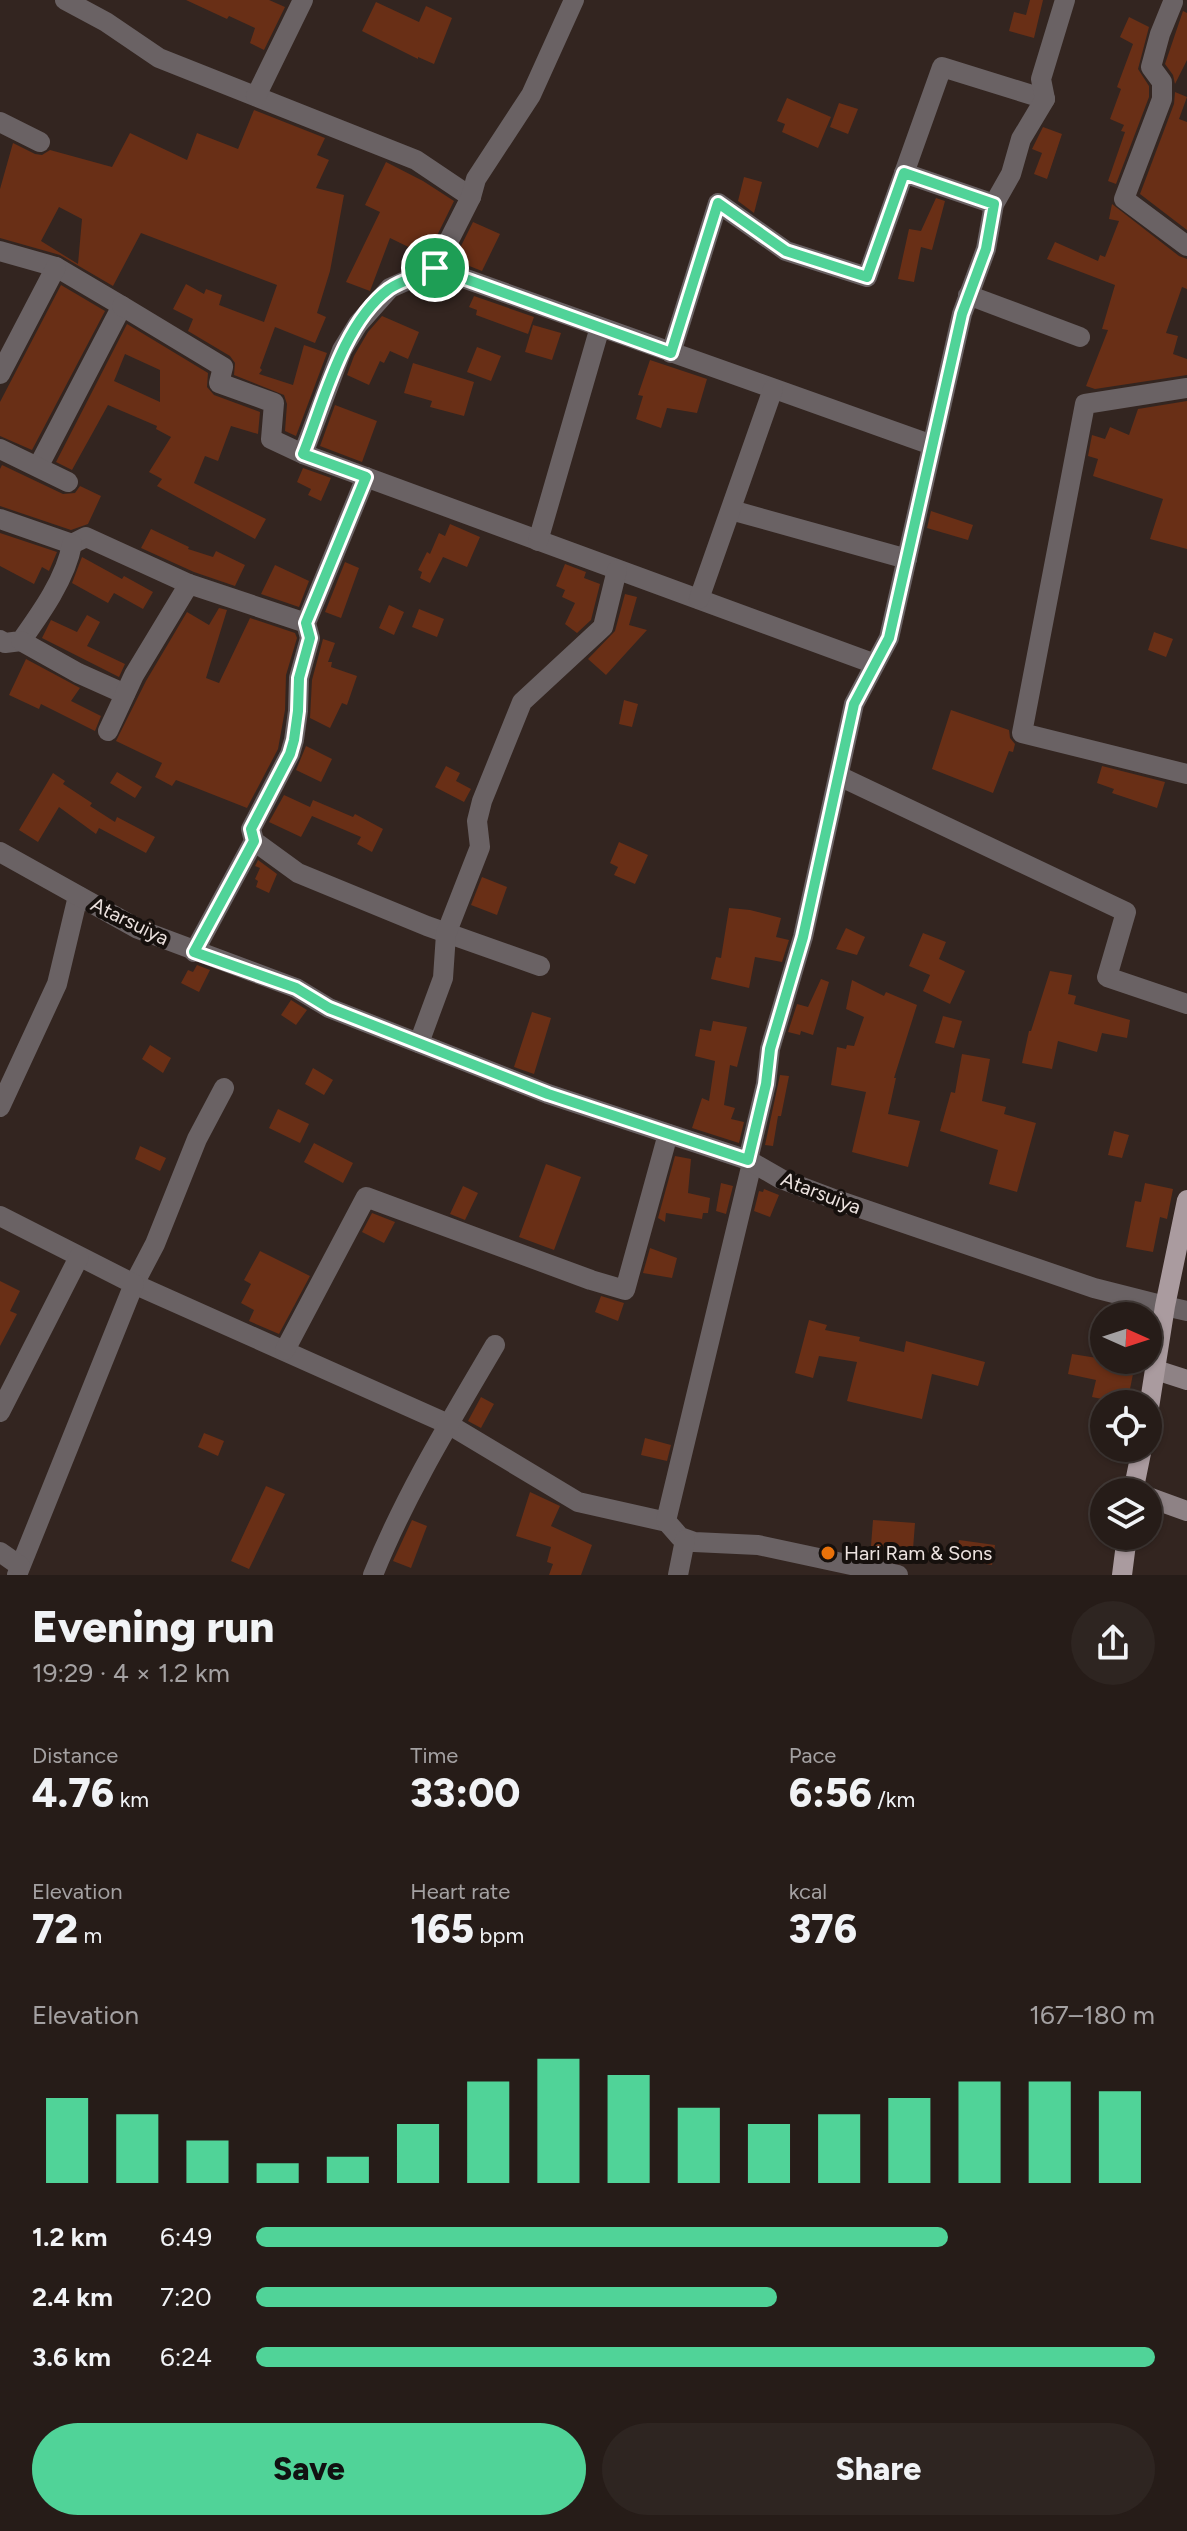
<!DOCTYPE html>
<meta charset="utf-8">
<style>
body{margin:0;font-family:Figtree,sans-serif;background:#2e2521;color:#f1f3f6;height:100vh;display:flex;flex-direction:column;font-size:30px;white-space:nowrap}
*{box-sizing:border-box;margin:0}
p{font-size:26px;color:#a4a1a2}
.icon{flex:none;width:44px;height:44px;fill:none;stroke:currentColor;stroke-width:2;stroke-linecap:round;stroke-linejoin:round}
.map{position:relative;height:1575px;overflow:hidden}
.drawer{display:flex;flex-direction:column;background:#261c18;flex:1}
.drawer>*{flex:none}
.needle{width:52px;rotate:93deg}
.fabs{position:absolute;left:1090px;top:1302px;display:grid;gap:16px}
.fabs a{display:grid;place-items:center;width:72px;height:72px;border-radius:50%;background:#261c18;box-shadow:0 2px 6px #0004,0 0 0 2px #423a37;font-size:40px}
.pin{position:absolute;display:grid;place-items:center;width:68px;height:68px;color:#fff;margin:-34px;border:4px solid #fff;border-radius:50%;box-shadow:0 2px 8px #0007}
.round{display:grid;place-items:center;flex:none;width:84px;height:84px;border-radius:42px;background:#2e2521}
.headline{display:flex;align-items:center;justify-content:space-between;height:136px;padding:0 32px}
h1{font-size:44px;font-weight:800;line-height:60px}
.metrics{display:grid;grid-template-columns:repeat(3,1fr);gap:12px;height:136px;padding:8px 32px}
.metrics div{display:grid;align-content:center}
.metrics b{font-size:40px;font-weight:800}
.metrics small{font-size:22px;font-weight:400}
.metrics p{font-size:22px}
.chart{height:224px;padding:16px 32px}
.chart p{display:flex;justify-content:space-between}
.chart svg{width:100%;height:144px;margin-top:8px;stroke:#50d398;stroke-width:6}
.action{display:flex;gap:16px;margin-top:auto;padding:16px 32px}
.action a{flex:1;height:92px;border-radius:48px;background:#50d398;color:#111;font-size:32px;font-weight:800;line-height:92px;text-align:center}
.action a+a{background:#2e2521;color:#f1f3f6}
ul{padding:0 32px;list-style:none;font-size:26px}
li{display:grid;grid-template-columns:128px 96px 1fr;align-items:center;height:60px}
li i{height:20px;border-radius:10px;background:#50d398}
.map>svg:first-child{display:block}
.building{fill:#692f16;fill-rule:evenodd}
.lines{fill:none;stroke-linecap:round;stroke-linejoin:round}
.minor{stroke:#6a6264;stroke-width:20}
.tertiary{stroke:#6a6264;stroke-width:20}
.secondary{stroke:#8e8285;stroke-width:20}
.primary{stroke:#aa9b9f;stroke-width:20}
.route-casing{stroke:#fff;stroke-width:16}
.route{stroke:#50d398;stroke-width:10}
.food-dot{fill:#e8710a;stroke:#16100d;stroke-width:3}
.labels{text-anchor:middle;stroke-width:8;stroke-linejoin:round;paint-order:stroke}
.street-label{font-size:20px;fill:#ece2df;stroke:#16100d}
.poi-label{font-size:20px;fill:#ece2df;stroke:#16100d;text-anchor:start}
</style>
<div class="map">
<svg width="1187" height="1575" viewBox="0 0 1187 1575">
<rect width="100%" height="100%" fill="#332520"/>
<g class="building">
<path d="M186 0H269L285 7 264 50 250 43 255 28 229 16 227 19Z"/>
<path d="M1030 0H1043L1034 38 1009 31 1014 12 1026 15Z"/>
<path d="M376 2 419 22 426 6 452 18 434 64 418 57V59L362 31Z"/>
<path d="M1183 11 1187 13V60L1175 84 1173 75 1165 64Z"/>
<path d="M1129 17 1149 27 1138 69 1149 86V97L1116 184 1108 181 1125 132 1121 131 1124 125 1110 119 1121 89 1117 87 1133 44 1120 37Z"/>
<path d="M1175 92 1187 97 1179 119 1187 122V230L1140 194 1174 104Z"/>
<path d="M787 98 831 117 818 148 782 132 785 124 777 121Z"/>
<path d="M839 103 858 109 848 134 830 127Z"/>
<path d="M254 110 325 138 317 155 329 160 316 188 344 195 330 271 317 313 326 317 315 343 275 327 260 368 262 370 259 374 293 385 304 345 327 353 296 436 285 431 287 404 284 395 234 375 235 363 230 356 188 331 193 319 173 309 186 284 204 294 206 289 222 295 219 305 264 322 277 285 141 233 113 286 60 255 0 238V189L13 143 35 154 42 155 50 150 112 167 130 133 187 160 197 133 238 149ZM59 207 82 219 78 264 41 241Z"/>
<path d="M1043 127 1062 134 1047 179 1034 174 1042 153 1032 149Z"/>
<path d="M386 162 423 181 454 201 427 256 390 238 370 291 346 282 380 212 365 205Z"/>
<path d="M744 177 762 182 754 213 738 201Z"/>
<path d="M936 198 945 201 932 250 921 247 914 282 898 279 909 229 921 231Z"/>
<path d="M1112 204 1179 256 1187 259V289L1182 287 1166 333 1178 336 1173 354 1187 359V375L1095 389 1086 386 1108 330 1102 329 1115 285 1047 259 1055 242 1098 261 1100 255 1105 257 1119 221 1109 219Z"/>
<path d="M473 222 500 234 482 271 454 260Z"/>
<path d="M61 285 105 311 32 450 0 436V402Z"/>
<path d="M474 296 534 317 528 334 476 315 477 310 469 307Z"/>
<path d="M382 316 419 332 408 359 390 351 384 363 380 361 369 385 347 375 354 356 368 332Z"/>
<path d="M127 324 208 373 207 387 214 395 260 412 258 434 231 426 218 461 205 456 194 483 266 519 255 539 157 486 162 479 149 472 171 437 156 429 157 426 108 405 72 470 56 462ZM125 354 160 370V402L114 381Z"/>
<path d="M533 325 561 333 552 360 525 352Z"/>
<path d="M477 347 501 356 491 381 467 372Z"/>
<path d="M650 360 707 379 697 413 667 408 661 428 636 419 643 396 638 395Z"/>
<path d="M413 363 474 382 464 416 430 407 432 401 404 393Z"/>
<path d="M1187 401V549L1150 539 1163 499 1093 476 1098 459 1088 456 1092 435 1105 439 1110 427 1129 435 1138 409Z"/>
<path d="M335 405 377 421 362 462 320 446Z"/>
<path d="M2 465 63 494 75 493 80 486 101 496 88 524 71 530 0 506V469Z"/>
<path d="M303 468 331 478 321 501 308 495 311 489 297 482Z"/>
<path d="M931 511 973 525 968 540 927 528Z"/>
<path d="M450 524 480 537 467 567 443 557 430 583 420 578 422 572 418 570 427 552 430 554 439 533 445 536Z"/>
<path d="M151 529 189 547 188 549 213 557 216 551 245 565 235 586 194 572 141 548Z"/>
<path d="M0 533 57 552 49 571 42 567 34 584 0 566Z"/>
<path d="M82 557 122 579 124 576 153 592 143 609 114 593 108 603 72 583Z"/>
<path d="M345 562 359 568 341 618 325 612Z"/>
<path d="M565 564 586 572 584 578 600 584 591 620 577 633 565 624 575 603 562 597 565 590 556 586Z"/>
<path d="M275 565 309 581 299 607 261 594Z"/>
<path d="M625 594 637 597 629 625 647 630 606 675 588 659 615 631Z"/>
<path d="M389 605 404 612 394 635 379 628Z"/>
<path d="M219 608 227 610 206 678 219 683 250 618 295 633 297 638 286 675 285 710 278 749 247 808 176 780 172 786 155 777 162 763 116 741 146 681 187 612 209 625Z"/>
<path d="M419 609 444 619 437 637 412 627Z"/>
<path d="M87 615 100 622 87 646 125 664 119 677 42 638 51 620 77 632Z"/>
<path d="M1154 632 1173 639 1166 657 1148 650Z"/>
<path d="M323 639 335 643 328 662H332L331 667 357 676 347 705 342 703 330 728 310 718 312 680Z"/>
<path d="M26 659 80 688 71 701 101 716 95 731 41 704 39 709 9 695Z"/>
<path d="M624 700 638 704 632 727 619 724Z"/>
<path d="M951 710 1009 730 1010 738 1015 744 1013 752 1009 751 993 793 932 769Z"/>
<path d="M306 746 332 759 321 782 296 770Z"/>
<path d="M446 766 460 773 456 781 471 789 464 802 435 787Z"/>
<path d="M1102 766 1165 782 1157 808 1112 793 1114 789 1097 783Z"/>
<path d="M117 772 142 787 135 798 110 783Z"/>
<path d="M53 773 65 781 63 784 92 803 90 806 115 822 117 817 155 837 146 853 99 828 96 834 59 807 38 842 19 830Z"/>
<path d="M284 795 310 807 313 800 353 817 355 814 383 829 372 852 357 844 361 837 312 816 301 837 269 822Z"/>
<path d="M619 842 648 855 635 884 614 875 618 867 610 863Z"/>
<path d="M258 860 277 874 269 893 256 887 258 881 255 879 260 868 255 866Z"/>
<path d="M482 877 507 887 497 915 471 905Z"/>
<path d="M729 908 750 910 781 918 776 937 789 940 782 962 755 957 749 988 711 979 716 957 721 958Z"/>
<path d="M846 928 865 937 857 955 836 949Z"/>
<path d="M923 933 946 942 939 959 965 971 950 1004 923 991 930 975 909 966Z"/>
<path d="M197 965 210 970 199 992 181 983 188 970 193 972Z"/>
<path d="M1050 971 1072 975 1068 994 1076 996 1074 1004 1130 1020 1127 1038 1102 1033 1097 1052 1058 1041 1052 1069 1022 1063 1029 1031H1031Z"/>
<path d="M821 979 829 982 813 1035 801 1031 800 1035 788 1032 797 1004 808 1007Z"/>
<path d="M852 980 884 996 886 992 917 1005 894 1078H896L888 1114 920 1121 908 1167 852 1152 866 1092 831 1085 837 1047 846 1049 847 1045 854 1046 864 1017 846 1009Z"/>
<path d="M291 1000 307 1010 296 1025 281 1015Z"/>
<path d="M532 1012 551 1018 534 1074 514 1067Z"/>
<path d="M943 1016 962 1021 954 1048 935 1043Z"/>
<path d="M713 1021 747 1027 737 1067 730 1065 724 1105 735 1108 731 1119 744 1122 739 1143 692 1128 702 1098 709 1101 715 1061 695 1056 700 1029 711 1031Z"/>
<path d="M150 1045 171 1058 163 1073 142 1059Z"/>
<path d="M962 1054 990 1059 982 1101 1006 1107 1004 1114 1036 1123 1017 1192 989 1184 998 1150 940 1131 951 1092 955 1093Z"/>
<path d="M313 1068 333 1080 324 1095 305 1084Z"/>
<path d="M780 1075 789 1076 781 1116H778L773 1146 765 1145Z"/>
<path d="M278 1109 309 1124 300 1143 269 1128Z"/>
<path d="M1114 1131 1129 1135 1122 1158 1108 1155Z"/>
<path d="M314 1143 353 1163 343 1183 304 1162Z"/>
<path d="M140 1146 166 1158 160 1171 135 1159Z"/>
<path d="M675 1156 691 1159 688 1193 710 1198 708 1213H703L702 1219 666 1213 665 1222 658 1218Z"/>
<path d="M546 1164 581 1177 554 1250 519 1237Z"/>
<path d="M721 1183 733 1186 726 1214 716 1211Z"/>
<path d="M1145 1183 1173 1189 1167 1219 1160 1217 1153 1252 1126 1247 1135 1201 1141 1202Z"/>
<path d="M463 1186 478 1193 465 1220 450 1214Z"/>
<path d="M764 1189 779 1195 770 1217 754 1211 759 1191 763 1192Z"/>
<path d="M372 1213 395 1222 384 1243 362 1232Z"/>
<path d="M650 1248 677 1258 672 1278 643 1273Z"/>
<path d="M260 1251 310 1276 279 1334 249 1321 254 1310 241 1303 251 1284 244 1280Z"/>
<path d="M0 1281 20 1291 10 1311 17 1314 0 1346Z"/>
<path d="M601 1296 624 1303 618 1321 595 1312Z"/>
<path d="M809 1320 827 1325 825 1330 860 1337 859 1341 904 1352 906 1341 985 1362 978 1386 932 1374 922 1419 847 1401 857 1362 819 1356 813 1378 795 1373Z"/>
<path d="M1072 1354 1135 1364 1127 1404 1092 1397 1096 1380 1068 1374Z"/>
<path d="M481 1397 494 1404 481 1428 468 1421Z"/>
<path d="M204 1433 224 1441 218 1456 198 1447Z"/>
<path d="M645 1438 671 1445 667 1461 641 1455Z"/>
<path d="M266 1486 285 1494 249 1569 231 1561Z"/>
<path d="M530 1492 560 1506 551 1526 592 1545 581 1575H549L553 1564 547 1562 551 1547 516 1536Z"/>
<path d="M412 1520 427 1526 411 1568 393 1561Z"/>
<path d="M873 1520 915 1523 913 1549 871 1546Z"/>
<path d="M959 1540 995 1545 992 1565 956 1559Z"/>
</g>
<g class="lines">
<g class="minor">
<path d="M65 0 106 22 159 58 416 160 471 197"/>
<path d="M1173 2 1160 34 1151 67 1162 82V99L1124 199 1187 246"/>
<path d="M256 96 303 0"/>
<path d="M0 122 40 142"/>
<path d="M904 173 994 204"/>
<path d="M0 251 56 267 122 306 38 467"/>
<path d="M435 268 932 445"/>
<path d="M968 295 1080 337"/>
<path d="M122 306 223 367 219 383 274 403 271 439 303 454 875 664"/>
<path d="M671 353 718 203 786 251 867 277 942 67 1045 99"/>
<path d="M0 374 56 267"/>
<path d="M1187 388 1085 404 1022 733 1187 774"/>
<path d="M0 449 68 482"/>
<path d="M303 454 342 350 358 324 390 288 435 268 471 197 476 179 531 95 574 0"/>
<path d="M731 510 907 559"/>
<path d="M0 519 72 544 86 537 189 584"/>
<path d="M538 541 600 327"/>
<path d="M699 599 773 389"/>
<path d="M0 640 5 643 21 641C41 613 66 578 72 544"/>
<path d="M21 641 78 673 125 694"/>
<path d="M108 731 134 675 189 584 306 623"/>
<path d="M839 776 1126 912 1107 977 1187 1004"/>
<path d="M254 841 298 873 427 926 540 966"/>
<path d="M194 952 254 841 251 829 290 754 294 740 298 711 299 678 310 638 306 623 366 477"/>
<path d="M419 1043 443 978 446 934 480 847 477 821 482 801 522 702 603 627 617 570"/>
<path d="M224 1088 197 1139 155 1244 134 1284 448 1424 578 1502 667 1522"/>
<path d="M0 1107 57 984 78 896"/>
<path d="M752 1163 666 1521 680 1537 694 1542 758 1545 898 1575"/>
<path d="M0 1216 134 1284 17 1575"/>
<path d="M1165 1306 1187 1311"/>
<path d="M285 1350 366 1197 591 1280 625 1290 668 1134"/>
<path d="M0 1412 79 1257"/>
<path d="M0 1552 20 1566"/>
<path d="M373 1575C405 1495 451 1420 495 1345"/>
<path d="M678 1575 685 1540"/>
</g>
<g class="tertiary">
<path d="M0 852 138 929 296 988 329 1008 548 1094 748 1160 781 1179 834 1199 1094 1288 1165 1306"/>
<path d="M748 1160 766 1084 770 1049 803 937 854 704 889 638 962 314 986 249 994 204 1011 174 1021 139 1045 99 1041 79 1065 0"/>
</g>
<g class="secondary">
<path d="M1156 1370 1187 1380"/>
<path d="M1148 1497 1187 1511"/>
</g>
<g class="primary">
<path d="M1148 1414 1165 1306 1187 1200"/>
<path d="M1133 1492 1142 1448"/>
<path d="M1122 1575 1127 1536"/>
</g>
</g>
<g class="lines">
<g class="route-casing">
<path id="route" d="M904 173 994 204 986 249 962 314 889 638 854 704 803 937 770 1049 766 1084 748 1160 548 1094 329 1008 296 988 194 952 254 841 251 829 290 754 294 740 298 711 299 678 310 638 306 623 366 477 303 454C324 402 342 324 389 289 402 280 422 275 435 268L671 353 718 203 786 251 867 277Z"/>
</g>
<use href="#route" class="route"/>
</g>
<circle class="food-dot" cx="828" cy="1553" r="8"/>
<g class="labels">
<g class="street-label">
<text transform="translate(130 921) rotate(26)" y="7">Atarsuiya</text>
<text transform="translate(821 1193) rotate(21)" y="7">Atarsuiya</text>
</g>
<g class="poi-label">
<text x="844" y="1560">Hari Ram &amp; Sons</text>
</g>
</g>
</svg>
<div class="fabs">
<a><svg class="needle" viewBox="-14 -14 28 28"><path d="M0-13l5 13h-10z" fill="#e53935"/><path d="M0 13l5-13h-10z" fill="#a4a1a2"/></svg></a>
<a><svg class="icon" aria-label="locate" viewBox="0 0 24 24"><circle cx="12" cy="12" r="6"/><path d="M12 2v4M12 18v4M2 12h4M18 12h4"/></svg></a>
<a><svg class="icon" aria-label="layers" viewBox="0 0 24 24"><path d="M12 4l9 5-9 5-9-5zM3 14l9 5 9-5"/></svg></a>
</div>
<div class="pin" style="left:435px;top:268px;background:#1e9e55"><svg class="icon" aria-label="arrive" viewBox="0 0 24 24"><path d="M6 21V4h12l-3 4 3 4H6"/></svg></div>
</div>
<section class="drawer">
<div class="headline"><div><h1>Evening run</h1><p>19:29 · 4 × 1.2 km</p></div><a class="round"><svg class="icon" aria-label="share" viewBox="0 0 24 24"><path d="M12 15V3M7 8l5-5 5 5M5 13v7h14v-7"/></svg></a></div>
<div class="metrics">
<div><p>Distance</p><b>4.76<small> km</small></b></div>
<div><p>Time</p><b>33:00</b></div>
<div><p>Pace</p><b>6:56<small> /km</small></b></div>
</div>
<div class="metrics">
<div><p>Elevation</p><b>72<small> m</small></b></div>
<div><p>Heart rate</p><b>165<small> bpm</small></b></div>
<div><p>kcal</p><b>376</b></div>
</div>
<div class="chart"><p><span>Elevation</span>167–180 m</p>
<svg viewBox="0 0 160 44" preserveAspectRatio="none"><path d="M5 44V18M15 44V23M25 44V31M35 44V38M45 44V36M55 44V26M65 44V13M75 44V6M85 44V11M95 44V21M105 44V26M115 44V23M125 44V18M135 44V13M145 44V13M155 44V16"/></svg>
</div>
<ul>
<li><b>1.2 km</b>6:49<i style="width:77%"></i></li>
<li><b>2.4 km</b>7:20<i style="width:58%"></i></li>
<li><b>3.6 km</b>6:24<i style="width:100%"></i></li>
</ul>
<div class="action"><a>Save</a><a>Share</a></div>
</section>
